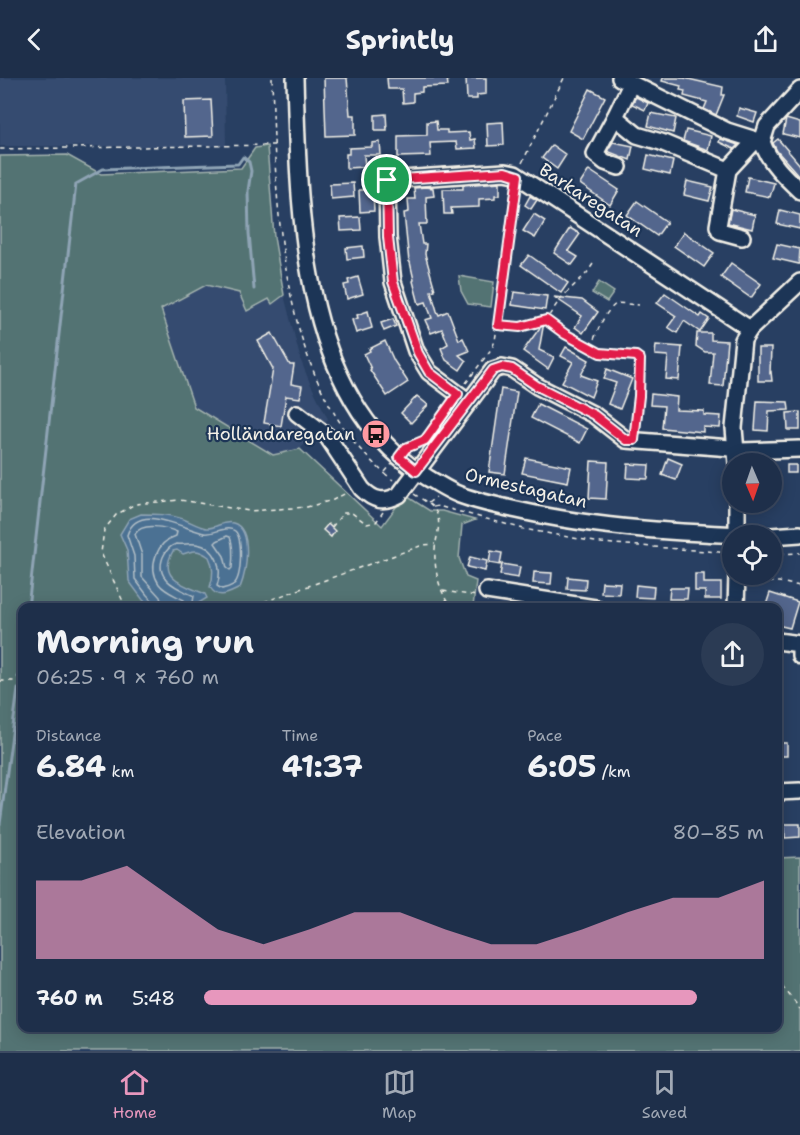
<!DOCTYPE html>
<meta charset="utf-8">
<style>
body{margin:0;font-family:"Shantell Sans",sans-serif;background:#2b3b54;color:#f1f3f6;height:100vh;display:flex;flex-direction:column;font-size:22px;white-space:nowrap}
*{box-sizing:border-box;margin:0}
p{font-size:20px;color:#a1a9b5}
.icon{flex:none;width:33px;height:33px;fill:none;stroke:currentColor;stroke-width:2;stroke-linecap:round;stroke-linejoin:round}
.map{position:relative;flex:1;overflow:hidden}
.side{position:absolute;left:18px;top:525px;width:764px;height:429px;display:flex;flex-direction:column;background:#1e2f4a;border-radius:12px;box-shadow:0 3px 15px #0003,0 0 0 2px #3c4a62}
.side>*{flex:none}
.needle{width:39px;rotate:178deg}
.buttons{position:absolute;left:722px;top:375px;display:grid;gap:12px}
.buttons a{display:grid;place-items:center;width:60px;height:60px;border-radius:50%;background:#1e2f4a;box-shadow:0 3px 15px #0003,0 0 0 2px #3c4a62;font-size:30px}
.pin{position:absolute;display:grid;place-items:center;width:51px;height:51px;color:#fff;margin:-26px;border:3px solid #fff;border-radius:50%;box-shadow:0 2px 6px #0007}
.round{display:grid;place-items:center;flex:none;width:63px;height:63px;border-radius:32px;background:#2b3b54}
.head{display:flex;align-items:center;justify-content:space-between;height:102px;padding:0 18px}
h1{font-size:33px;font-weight:700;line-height:45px}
.metrics{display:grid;grid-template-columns:repeat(3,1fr);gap:9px;height:102px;padding:6px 18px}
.metrics div{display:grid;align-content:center}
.metrics b{font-size:30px;font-weight:700}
.metrics small{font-size:16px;font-weight:400}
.metrics p{font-size:16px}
.chart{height:168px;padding:12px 18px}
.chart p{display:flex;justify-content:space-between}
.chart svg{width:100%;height:108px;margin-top:6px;fill:#e797bd;opacity:.7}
ul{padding:0 18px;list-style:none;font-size:20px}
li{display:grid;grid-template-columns:96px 72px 1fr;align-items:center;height:45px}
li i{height:15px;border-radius:8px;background:#e797bd}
header{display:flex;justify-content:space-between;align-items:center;height:78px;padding:0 18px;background:#1e2f4a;font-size:27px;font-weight:700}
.tab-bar{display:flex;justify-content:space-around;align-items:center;height:84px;border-top:2px solid #3c4a62;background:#1e2f4a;font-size:16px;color:#a1a9b5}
.tab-bar a{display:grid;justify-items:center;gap:3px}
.tab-bar .current{color:#e797bd}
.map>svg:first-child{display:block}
.built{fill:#354b6f}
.green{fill:#527373;stroke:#a3b2ae;stroke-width:1.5}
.water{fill:#4c7193;stroke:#8fa4b5;stroke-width:1.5}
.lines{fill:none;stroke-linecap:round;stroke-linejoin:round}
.shore{stroke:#b1bec6;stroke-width:1.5}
.stream{stroke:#8fa4b5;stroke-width:3}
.building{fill:#52668d;stroke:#f4f1e8;stroke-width:1.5}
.minor-casing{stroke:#f4f1e8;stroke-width:20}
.path{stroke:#f4f1e8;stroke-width:1.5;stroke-dasharray:4.5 4.5;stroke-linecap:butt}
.minor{stroke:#1d3557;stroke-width:15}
.route-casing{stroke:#fff;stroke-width:12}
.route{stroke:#e11d48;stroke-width:8}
.labels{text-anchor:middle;stroke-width:4.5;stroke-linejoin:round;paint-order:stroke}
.street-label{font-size:18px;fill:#f4f1e8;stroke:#1d3557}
.poi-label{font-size:18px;fill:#f4f1e8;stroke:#1d3557;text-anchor:end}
</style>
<header><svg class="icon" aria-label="back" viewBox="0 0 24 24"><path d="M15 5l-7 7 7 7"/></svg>Sprintly<svg class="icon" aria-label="share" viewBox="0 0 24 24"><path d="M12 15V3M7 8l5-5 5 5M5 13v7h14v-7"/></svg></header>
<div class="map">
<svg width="800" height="973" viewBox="0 0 800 973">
<rect width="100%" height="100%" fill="#283f62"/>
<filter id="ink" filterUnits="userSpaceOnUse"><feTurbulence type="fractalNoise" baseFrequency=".0167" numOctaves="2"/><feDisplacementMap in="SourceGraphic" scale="12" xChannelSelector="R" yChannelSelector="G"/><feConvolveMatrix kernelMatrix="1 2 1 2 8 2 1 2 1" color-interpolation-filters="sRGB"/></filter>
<g filter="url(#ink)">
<g class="built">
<path d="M0 0H225L226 68H0Z"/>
<path d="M206 207 269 221 272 225 284 217 301 283 310 305 328 341 300 371 273 378 194 329 161 231Z"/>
</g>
<g class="green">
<path d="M267 68 274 159 284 217 272 226 269 221 247 233 239 215 206 207 161 231 194 329 273 377 300 371 382 448 405 417 430 433H442L475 442 462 447 459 480 466 499 476 503 473 529 22 530V950H777V780L800 779V973H0V78L67 77 101 96 241 90 255 70Z"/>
<path d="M459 198 494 204 491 229 468 226 461 213Z"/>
<path d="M599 204 614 214 607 224 592 215Z"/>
</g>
<path class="water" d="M141 436C156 436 170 436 183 441 191 444 198 448 206 450 216 451 222 442 233 445 254 451 246 495 240 510 229 515 218 523 210 509 214 498 214 489 209 479 198 471 194 472 183 476L177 472 173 473C157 501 184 507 205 516L207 520 192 529H153L143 522 129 503 127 472 120 456 129 441Z"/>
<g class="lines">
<g class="shore">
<path d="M227 458 230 459C234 468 233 480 232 490L230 492 227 490 224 478 215 465 217 463Z"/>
<path d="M155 530 154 524 147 517 135 501 134 478 127 457C138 423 183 451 204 455 214 457 227 446 235 453 243 460 242 499 234 506 231 509 225 510 222 511L217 508C223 490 217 469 196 466 188 465 184 467 176 466 170 468 166 472 163 479 154 502 178 510 194 518L192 530"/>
<path d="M163 530 160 519 142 499V477L135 456C142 444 166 449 177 454L176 458C157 464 147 488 159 506 165 514 175 517 184 522V530"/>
</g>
<g class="stream">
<path d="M28 530 76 106 103 91 238 86 243 79 249 84 251 93 248 113 249 155 254 211"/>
<path d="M18 599 22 578"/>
<path d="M0 746 18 611"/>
</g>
</g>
<g class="building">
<path d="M324 0H347L350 37H355V57L326 58Z"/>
<path d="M387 0H447L448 8 422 9V14L413 15V24L403 25 402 11H388Z"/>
<path d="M466 0H486V16L477 17V21H467Z"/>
<path d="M663 0H684L723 9 722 17H724L716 37 704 31 707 24 684 18 685 13 680 12 681 8 662 3Z"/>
<path d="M590 11 605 19 583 61 569 53Z"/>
<path d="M636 19 648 25 645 32 632 26Z"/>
<path d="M211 22 213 58 185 59 184 23Z"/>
<path d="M739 30 757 35 754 44 737 38Z"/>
<path d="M651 35 676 40 673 55 648 48Z"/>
<path d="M386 36 387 52H375V37Z"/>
<path d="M786 41 800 45V60L783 56Z"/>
<path d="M436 43 437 52H447V55L469 54 470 62 475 61 476 70 457 71 456 64 430 65 431 78 398 79V58L427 57V44Z"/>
<path d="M503 44 504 67 488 68 487 45Z"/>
<path d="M686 52 711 58 708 72 683 63Z"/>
<path d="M720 61 724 62 738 67 734 71 719 64Z"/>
<path d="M778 61 800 87V99L777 73 773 65Z"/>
<path d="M380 64 381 77H364L365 89 346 90V76H349V70L372 69V65Z"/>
<path d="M613 64 633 68 630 82 607 73Z"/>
<path d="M552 67 566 77 557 91 542 80Z"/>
<path d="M648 77 673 83 670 97 645 91Z"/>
<path d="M589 92 619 112 610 127 580 106Z"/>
<path d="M748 99 774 105 770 119 745 114Z"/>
<path d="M687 103 713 109 709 123 684 117Z"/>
<path d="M500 104V117H495V120L479 121V129L451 130 452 136H444L443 111H463V107Z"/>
<path d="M353 105 354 119 331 121 330 106Z"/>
<path d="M426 109 433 110 434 118 426 119 427 146H419L422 166H426L425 176 435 212 431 213 437 233 439 237 448 233 459 262 463 260 469 273 459 277 466 283 460 292 446 282 441 270 448 266 442 251 431 255 425 242 432 240 426 224 419 226 413 203 414 202 410 184H409L404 135 409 134 408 121H415L414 110Z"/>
<path d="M359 112H373L374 133 360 134Z"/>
<path d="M530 118 537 122 531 131 525 127Z"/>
<path d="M637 123 667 144 657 158 627 137Z"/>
<path d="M731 131 755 137 752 151 728 145Z"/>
<path d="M780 132 800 137V151L777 146Z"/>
<path d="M534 136 545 143 535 160 523 153Z"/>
<path d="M360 139 361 152 341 153 340 140Z"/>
<path d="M570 150 580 156 568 173 578 179 572 187 554 175Z"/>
<path d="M684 154 714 175 704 189 674 168Z"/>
<path d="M777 166 800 171 799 186 773 180Z"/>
<path d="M363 168 364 179 347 181 346 170Z"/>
<path d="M529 177 568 205 561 215 521 187Z"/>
<path d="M731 185 761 206 751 220 721 199Z"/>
<path d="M358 199 363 216 347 221 344 207 349 206 348 202Z"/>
<path d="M514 214 547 218 545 232 512 227Z"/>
<path d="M665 215 700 239 702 236 709 241 700 254 684 243 677 255 668 249 676 238 657 225Z"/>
<path d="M554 219 582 222 598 234 583 255 575 249 582 238Z"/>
<path d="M368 233 372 250 356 255 352 242 358 240 357 237Z"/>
<path d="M393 241 396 248 384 253 381 245Z"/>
<path d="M544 244 539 272 554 279 548 291 523 273Z"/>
<path d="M272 255 290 287H294L291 306 302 308 300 320 286 318 281 348 264 345 273 291 258 263Z"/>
<path d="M697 255H711V262L727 263 723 308 710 307 713 274H705L696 268Z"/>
<path d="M385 263 394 283 408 304 387 318 370 292 371 291 364 276 370 273 369 271Z"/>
<path d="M656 267 682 269 679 302 666 301 668 278 655 277Z"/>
<path d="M566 269 589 282 581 297 597 303 591 319 562 304 573 284 561 278Z"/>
<path d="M758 270H771L770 295 771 294 772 303H758Z"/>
<path d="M607 291 632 301 620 331 608 326 616 305 604 301Z"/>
<path d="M501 311 517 314 505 396 489 394Z"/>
<path d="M651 316 677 319 676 332 704 333V337L721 338 720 350 703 349V354L662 350 664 328 650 327Z"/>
<path d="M417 318 428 327 411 345 401 335Z"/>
<path d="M757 323 788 324 789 332 769 333 768 353 755 352Z"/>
<path d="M538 326 587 351 580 365 531 340Z"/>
<path d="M800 334V352H788L787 335Z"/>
<path d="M526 380 571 389 568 404 522 395Z"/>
<path d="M668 380 682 386 676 402 662 397Z"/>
<path d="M591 383 608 384 606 421 589 420Z"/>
<path d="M628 386 649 387 648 401 627 400Z"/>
<rect x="787" y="387" width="9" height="8"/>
<path d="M328 446 335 453 331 459 323 452Z"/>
<path d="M491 473 502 475 500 487 489 485Z"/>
<path d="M470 479 487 483 485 493 467 489Z"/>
<path d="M502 486 520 489 518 500 500 497Z"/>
<path d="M534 494 552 495 551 506 533 505Z"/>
<path d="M695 496H704V505H721V521H705V513H695Z"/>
<path d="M568 499 586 501 585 512 567 511Z"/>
<path d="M602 504 620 505 619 516 601 515Z"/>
<path d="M636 507 654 509 653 520 635 519Z"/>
<path d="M670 510H688L687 521H669Z"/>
<path d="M770 515 798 524 790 550 777 547V530H765Z"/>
<rect x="777" y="665" width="10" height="13"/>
<path d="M784 746H800V759L785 760Z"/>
</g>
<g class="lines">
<g class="minor-casing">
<g id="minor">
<path d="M295 0C299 133 299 322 428 400 439 406 449 413 460 417 479 424 498 428 517 432 600 451 685 455 770 458"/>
<path d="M620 0 727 53 762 64C769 84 785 99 800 113"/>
<path d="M631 6 615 39 637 57 661 64 728 92"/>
<path d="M615 39 595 76 605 84 619 89"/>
<path d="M762 64 767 48 800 12"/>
<path d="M742 159 720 153 718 148 728 92 755 63"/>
<path d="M469 324 429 294 416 273 393 204 388 159 387 102 505 94 515 96 750 251"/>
<path d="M297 335 327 358 362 411C374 423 384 425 399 417L493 292 502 289 512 291 537 308 594 337 626 362 731 370 742 373 800 371"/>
<path d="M737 386 734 350 743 262 750 251 800 204"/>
<path d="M737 424V458"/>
<path d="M771 458 800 456"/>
<path d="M487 513 595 530"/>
<path d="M736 530 737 496"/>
<path d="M777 563 800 566V578"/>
<path d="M777 714 800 713"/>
</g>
</g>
<g class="path">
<path d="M272 0C276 132 278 314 393 402"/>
<path d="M0 71 274 67"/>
<path d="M522 85 564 0"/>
<path d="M546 242 565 256 600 275 636 278 640 281 639 318 635 349"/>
<path d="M499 247 520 249 546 242 561 220 587 195 595 183"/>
<path d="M590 269C599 253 601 237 617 225L639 227"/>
<path d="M466 305 492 270 495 263 516 113"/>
<path d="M410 369 423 364"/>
<path d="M385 394 392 386"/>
<path d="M414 416C421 421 432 426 436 434 442 445 436 459 435 471 434 492 439 512 451 530"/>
<path d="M428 425 436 419"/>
<path d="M433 429 438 428 524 451 601 465 732 475"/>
<path d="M332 449 343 435H352L367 446 376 444 383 434"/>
<path d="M771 476 800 475"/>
<path d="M750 504H779L800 508"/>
<path d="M443 513 477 518"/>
<path d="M76 530 91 529"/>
<path d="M126 530 101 475 104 452 116 437 135 426 180 422 249 433 307 429 333 422 348 414"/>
<path d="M247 530 423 467 435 466"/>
<path d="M0 603H22"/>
<path d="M777 901 800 931"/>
</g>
<use href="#minor" class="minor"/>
</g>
</g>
<g class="lines" filter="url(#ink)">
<g class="route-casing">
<path id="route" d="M505 94 518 98 498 247 520 249 546 242 565 256 600 275 636 278 640 281 639 318 634 362H626L594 337 537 308 512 291 502 289 493 292 416 393 399 379 406 370 425 362 458 316 429 294 418 275 393 204 388 159 387 102Z"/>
</g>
<use href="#route" class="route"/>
</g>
<defs>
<g id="bus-disc" transform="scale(1.5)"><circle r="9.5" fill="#ff9aa2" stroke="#1d3557"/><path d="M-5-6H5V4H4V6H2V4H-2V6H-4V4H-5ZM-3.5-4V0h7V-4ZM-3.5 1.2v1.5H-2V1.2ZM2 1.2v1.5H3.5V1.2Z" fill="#111"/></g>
</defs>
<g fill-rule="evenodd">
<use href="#bus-disc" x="376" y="356"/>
</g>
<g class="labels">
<g class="street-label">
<text transform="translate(591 122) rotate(33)" y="6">Barkaregatan</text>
<text transform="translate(526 410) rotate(13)" y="6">Ormestagatan</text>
</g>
<g class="poi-label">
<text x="355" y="362">Holländaregatan</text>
</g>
</g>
</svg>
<div class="buttons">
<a><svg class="needle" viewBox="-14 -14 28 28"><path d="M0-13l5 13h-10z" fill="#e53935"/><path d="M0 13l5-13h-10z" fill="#a1a9b5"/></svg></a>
<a><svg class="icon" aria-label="locate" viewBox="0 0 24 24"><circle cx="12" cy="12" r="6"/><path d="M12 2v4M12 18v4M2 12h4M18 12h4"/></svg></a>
</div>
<div class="pin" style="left:387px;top:102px;background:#1e9e55"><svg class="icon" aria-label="arrive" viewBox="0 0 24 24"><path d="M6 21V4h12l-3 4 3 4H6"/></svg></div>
<section class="side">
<div class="head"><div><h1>Morning run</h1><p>06:25 · 9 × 760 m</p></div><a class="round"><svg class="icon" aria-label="share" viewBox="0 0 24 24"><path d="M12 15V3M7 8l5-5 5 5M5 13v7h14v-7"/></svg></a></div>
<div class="metrics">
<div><p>Distance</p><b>6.84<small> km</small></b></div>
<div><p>Time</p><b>41:37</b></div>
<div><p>Pace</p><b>6:05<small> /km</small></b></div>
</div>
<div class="chart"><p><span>Elevation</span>80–85 m</p>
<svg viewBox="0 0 160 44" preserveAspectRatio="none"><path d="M0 44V12L10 12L20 6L30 19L40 32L50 38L60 32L70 25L80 25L90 32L100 38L110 38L120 32L130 25L140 19L150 19L160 12V44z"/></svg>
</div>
<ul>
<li><b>760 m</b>5:48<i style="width:88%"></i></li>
</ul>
</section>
</div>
<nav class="tab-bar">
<a class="current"><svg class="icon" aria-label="home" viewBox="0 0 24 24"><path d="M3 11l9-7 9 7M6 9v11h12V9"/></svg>Home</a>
<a><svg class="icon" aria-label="map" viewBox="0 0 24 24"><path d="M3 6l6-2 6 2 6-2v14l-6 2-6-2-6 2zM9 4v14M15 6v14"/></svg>Map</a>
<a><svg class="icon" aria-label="saved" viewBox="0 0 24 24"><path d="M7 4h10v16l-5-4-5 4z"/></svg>Saved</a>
</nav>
